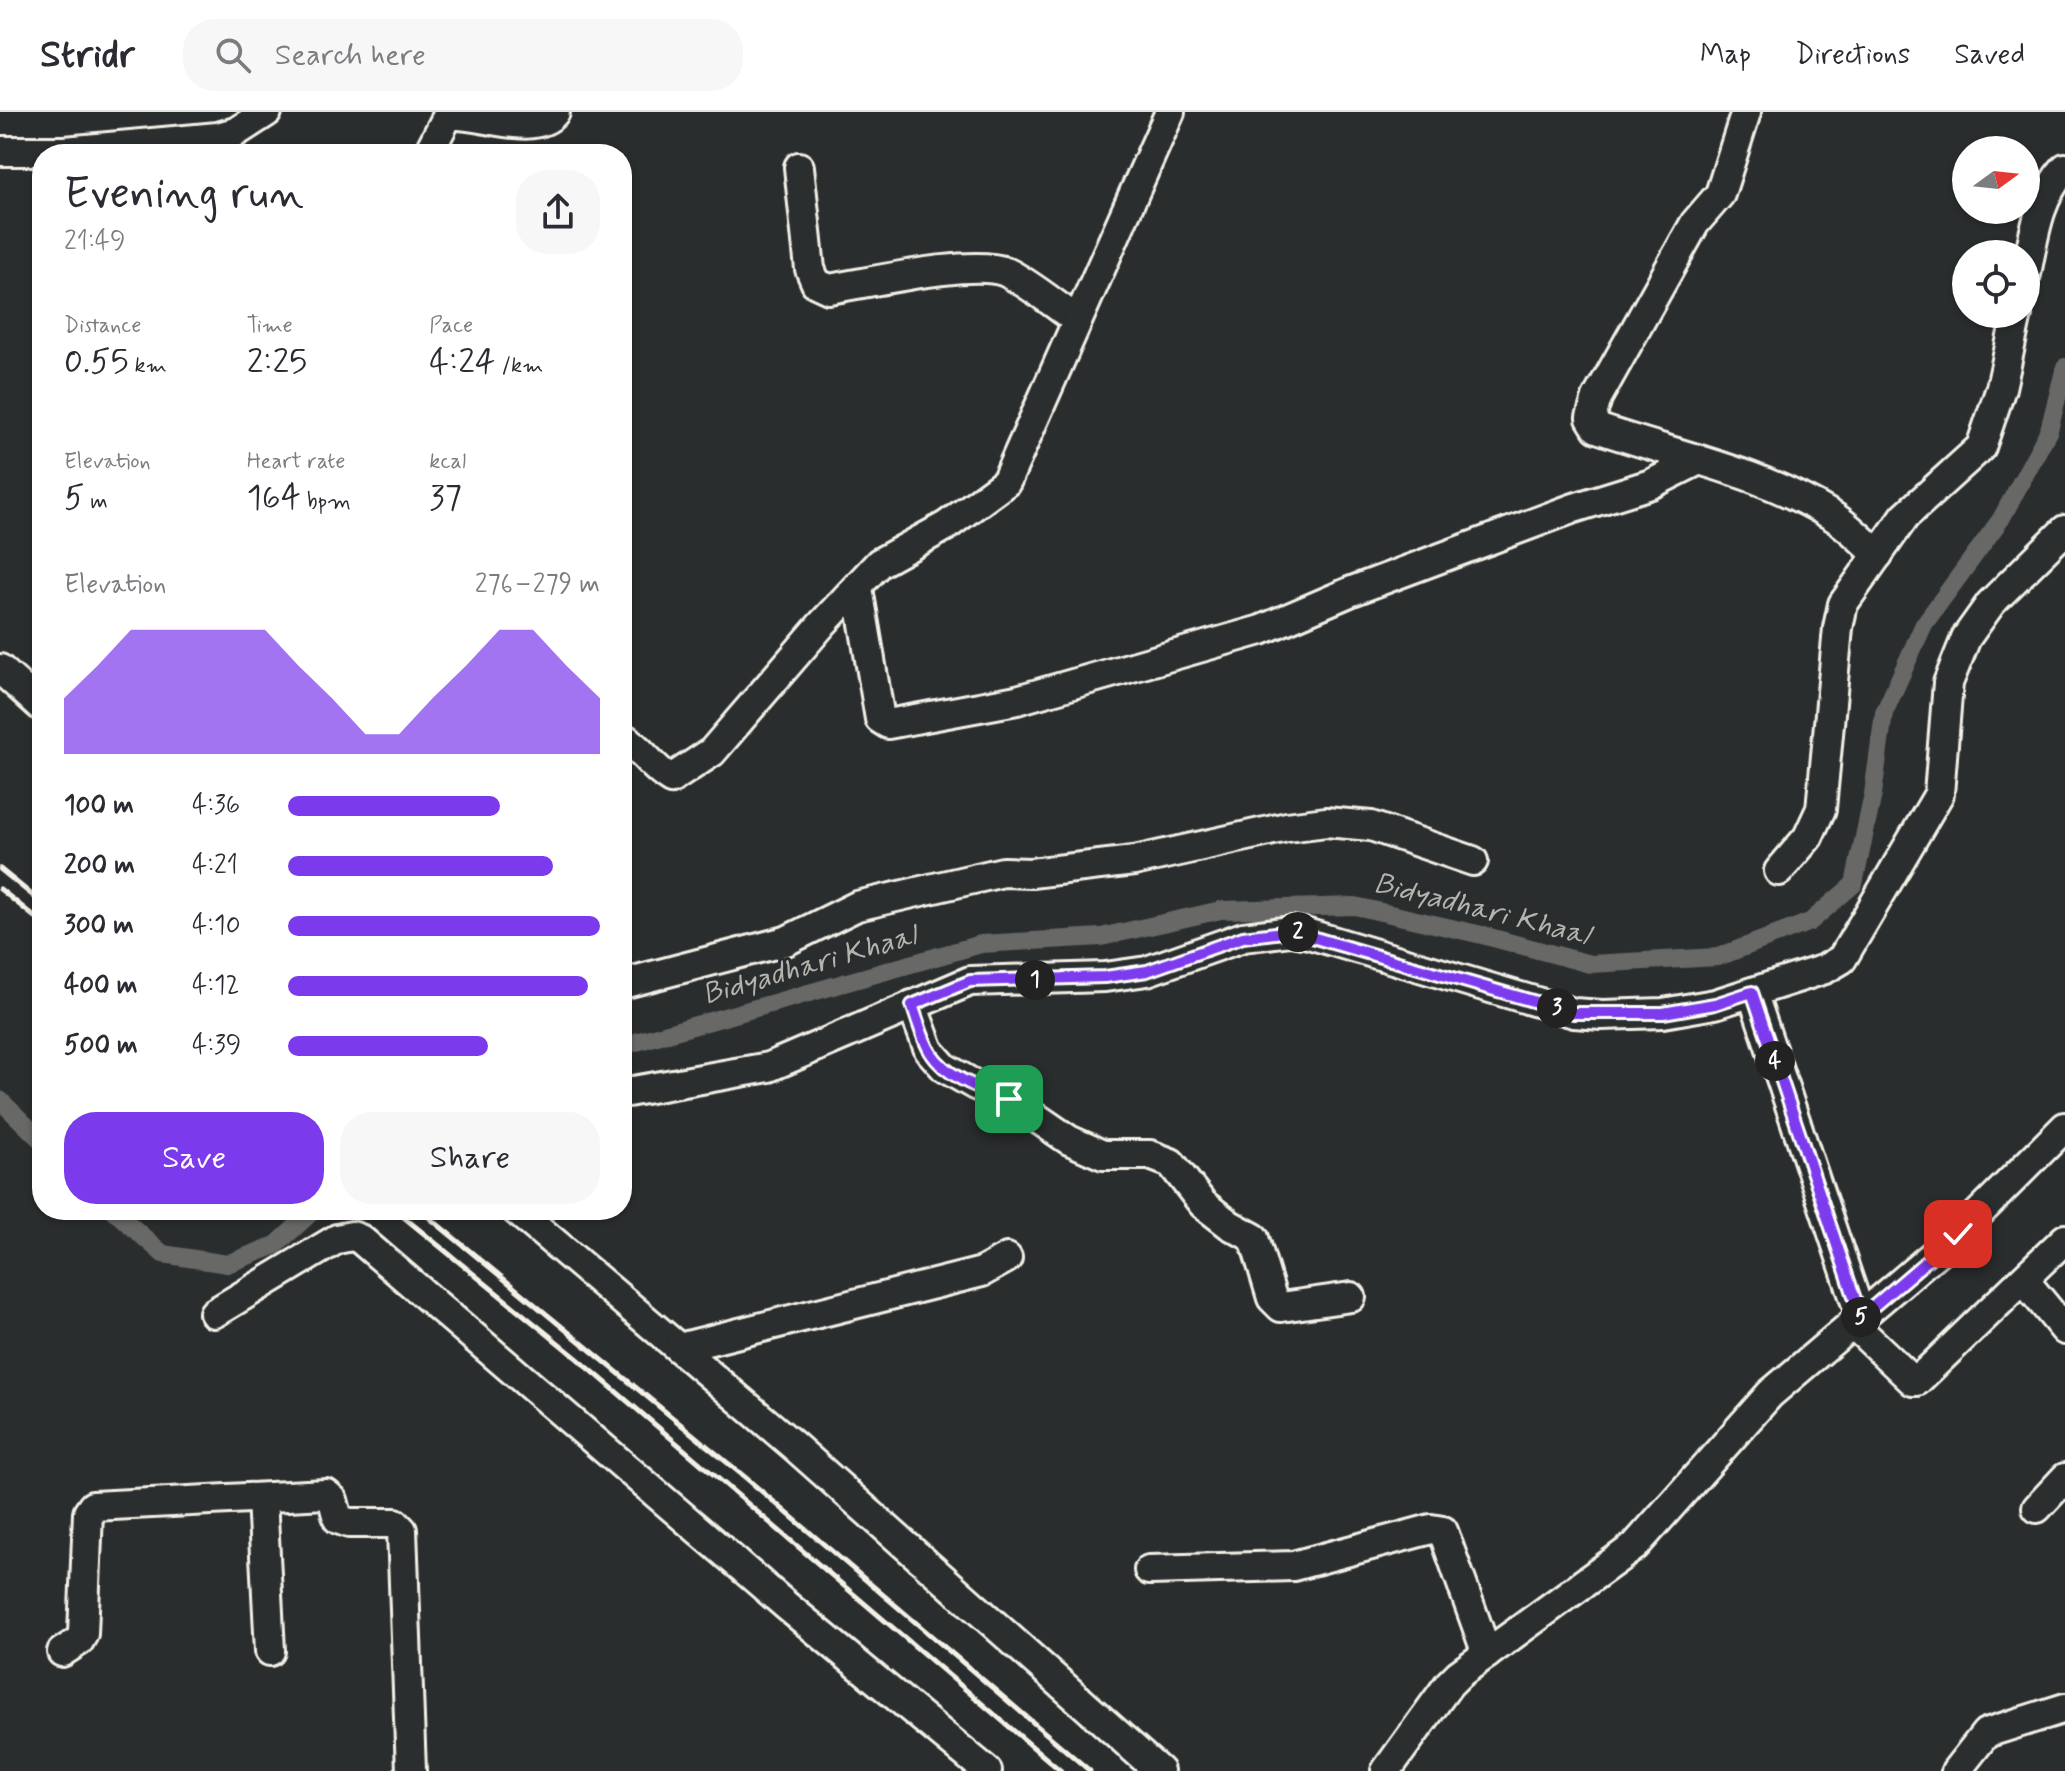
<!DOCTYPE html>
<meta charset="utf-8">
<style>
body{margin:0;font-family:Mynerve,sans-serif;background:#f7f7f7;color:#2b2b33;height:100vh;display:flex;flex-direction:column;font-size:30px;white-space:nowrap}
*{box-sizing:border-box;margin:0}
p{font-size:26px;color:#7c7c81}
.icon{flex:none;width:44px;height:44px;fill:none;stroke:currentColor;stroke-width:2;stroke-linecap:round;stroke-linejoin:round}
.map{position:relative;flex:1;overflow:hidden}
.panel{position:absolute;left:32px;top:32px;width:600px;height:1076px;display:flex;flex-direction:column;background:#fff;border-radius:32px;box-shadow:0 2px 6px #0004}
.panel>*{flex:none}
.needle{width:52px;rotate:75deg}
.controls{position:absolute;left:1952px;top:24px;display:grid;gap:16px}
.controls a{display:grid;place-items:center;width:88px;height:88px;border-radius:50%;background:#fff;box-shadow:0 2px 6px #0004;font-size:40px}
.pin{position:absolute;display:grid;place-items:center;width:68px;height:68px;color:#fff;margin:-34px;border-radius:16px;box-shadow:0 4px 12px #0006}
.km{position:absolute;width:40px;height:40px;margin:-20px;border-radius:50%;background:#222;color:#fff;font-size:22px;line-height:40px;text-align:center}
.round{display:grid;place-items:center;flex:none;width:84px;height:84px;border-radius:32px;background:#f7f7f7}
.head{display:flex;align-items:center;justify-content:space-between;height:136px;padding:0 32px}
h1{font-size:44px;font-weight:600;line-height:60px}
.metrics{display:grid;grid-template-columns:repeat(3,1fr);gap:12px;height:136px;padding:8px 32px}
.metrics div{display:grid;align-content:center}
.metrics b{font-size:34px;font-weight:600}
.metrics small{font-size:22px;font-weight:400}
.metrics p{font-size:22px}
.chart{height:224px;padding:16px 32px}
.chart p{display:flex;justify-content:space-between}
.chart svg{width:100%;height:144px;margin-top:8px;fill:#7c3aed;opacity:.7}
.cta{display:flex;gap:16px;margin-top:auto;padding:16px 32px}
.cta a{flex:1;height:92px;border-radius:32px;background:#7c3aed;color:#fff;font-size:32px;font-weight:600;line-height:92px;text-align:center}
.cta a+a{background:#f7f7f7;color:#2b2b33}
ul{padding:0 32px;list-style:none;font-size:26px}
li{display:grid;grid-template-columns:128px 96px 1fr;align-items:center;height:60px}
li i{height:20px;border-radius:10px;background:#7c3aed}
header{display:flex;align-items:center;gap:48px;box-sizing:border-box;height:112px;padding:0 40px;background:#fff;border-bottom:2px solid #e1e1e2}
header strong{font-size:38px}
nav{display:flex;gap:44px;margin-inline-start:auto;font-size:28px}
.search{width:560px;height:72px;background:#f7f7f7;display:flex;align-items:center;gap:20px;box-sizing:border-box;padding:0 28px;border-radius:32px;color:#7c7c81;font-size:30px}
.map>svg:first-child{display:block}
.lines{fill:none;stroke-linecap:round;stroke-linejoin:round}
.canal{stroke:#676866;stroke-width:18}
.minor-casing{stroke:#f4f1e8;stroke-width:34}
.minor{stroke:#2a2d2e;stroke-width:28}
.rail{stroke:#f4f1e8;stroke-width:5}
.route-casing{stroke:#fff;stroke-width:16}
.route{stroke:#7c3aed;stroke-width:10}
.labels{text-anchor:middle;stroke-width:6;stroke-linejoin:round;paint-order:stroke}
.water-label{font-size:30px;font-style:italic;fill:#b5b3ae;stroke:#2a2d2e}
</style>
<header>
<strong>Stridr</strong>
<div class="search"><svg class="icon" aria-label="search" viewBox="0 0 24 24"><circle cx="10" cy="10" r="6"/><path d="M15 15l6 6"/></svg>Search here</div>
<nav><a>Map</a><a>Directions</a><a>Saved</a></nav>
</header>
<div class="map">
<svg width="2065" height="1659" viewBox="0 0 2065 1659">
<rect width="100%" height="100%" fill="#2a2d2e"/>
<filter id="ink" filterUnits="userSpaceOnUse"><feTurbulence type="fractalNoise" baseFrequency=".0125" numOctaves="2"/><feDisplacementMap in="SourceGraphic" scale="16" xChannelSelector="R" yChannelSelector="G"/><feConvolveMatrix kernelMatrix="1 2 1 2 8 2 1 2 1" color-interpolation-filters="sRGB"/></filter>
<g filter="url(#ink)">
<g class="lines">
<g class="canal">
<path d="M622 934 981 832 1101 825 1221 798 1355 794 1482 823 1590 852 1718 845 1810 810 1854 772 1873 682 1884 601 1924 512 2001 407 2049 318 2065 255"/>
<path d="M0 988 42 1029"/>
<path d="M113 1098 163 1142 227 1152 276 1133 314 1098"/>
</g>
<g class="minor-casing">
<g id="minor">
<path d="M1746 0 1720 82 1695 111 1597 286 1591 306 1597 316C1675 343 1759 359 1831 403 1848 413 1863 429 1878 443"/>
<path d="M0 39H65L218 25 236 20 267 0"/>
<path d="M428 42 448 3C478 0 535 26 555 0"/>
<path d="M799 55 810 157 816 171 829 177C867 171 974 146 1006 160 1029 171 1055 193 1077 208"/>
<path d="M2026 162C2034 123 2038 86 2065 56"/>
<path d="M858 476 880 607 888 612 1017 588 1261 518 1352 479 1574 396 1651 372 1699 348"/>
<path d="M0 557 42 595"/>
<path d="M622 625C642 636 651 656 671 667L712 640 823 511 879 451 946 414 1006 370 1170 0"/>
<path d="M1779 759 1808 725 1821 697 1838 516 1843 492 1905 404 1981 335 2001 276 2017 202"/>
<path d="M622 872 786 829 857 794 1003 760 1031 761 1134 749 1287 715 1326 710 1371 714 1473 749"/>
<path d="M1752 880 1861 1205"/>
<path d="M912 893 929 938 945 956 975 973 1009 987 1069 1028 1103 1043H1150L1171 1051 1203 1092 1230 1113 1254 1126 1272 1186 1281 1195 1351 1185"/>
<path d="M622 981 769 955 970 869 1105 865 1147 859 1243 825 1291 819 1309 822 1574 901 1602 903 1663 901 1715 892 1825 857 1842 847 1939 682 1948 571 1966 526 1991 491 2065 418"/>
<path d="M516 1098 794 1334 1159 1659"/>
<path d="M2024 1168 2065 1218"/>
<path d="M214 1201 337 1127 352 1124 360 1127 788 1495 987 1659"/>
<path d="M1853 1212 1913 1269H1917L2065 1127"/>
<path d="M679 1236 982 1160 1007 1146"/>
<path d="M262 1386 270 1539"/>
<path d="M2037 1396 2065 1366"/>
<path d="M1149 1458 1293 1454 1431 1417 1443 1419 1487 1542"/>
<path d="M62 1540 79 1529 83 1522 88 1401 93 1394 326 1382 333 1388 338 1407 349 1411H395L402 1418 411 1659"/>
<path d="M1386 1659 1449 1572 1459 1562 1635 1434 1770 1282 1958 1122 2065 1015"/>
<path d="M1956 1659 1986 1621 2065 1596"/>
</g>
</g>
<use href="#minor" class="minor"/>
<g class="rail">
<path d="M0 757 42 791"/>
<path d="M0 777 42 811"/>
<path d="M395 1098 578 1247 1061 1659"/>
<path d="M420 1098 746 1366 1090 1659"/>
</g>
</g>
</g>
<g class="lines" filter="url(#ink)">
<g class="route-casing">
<path id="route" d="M1009 987C982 977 947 966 931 941 922 927 918 908 912 893L970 869 1105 865 1147 859 1243 825 1291 819 1574 901H1663L1715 892 1752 880 1861 1205 1958 1122"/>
</g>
<use href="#route" class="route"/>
</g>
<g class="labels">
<g class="water-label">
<text transform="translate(1482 796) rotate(14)" y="10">Bidyadhari Khaal</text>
<text transform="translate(809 852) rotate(-16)" y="10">Bidyadhari Khaal</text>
</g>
</g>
</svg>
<div class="controls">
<a><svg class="needle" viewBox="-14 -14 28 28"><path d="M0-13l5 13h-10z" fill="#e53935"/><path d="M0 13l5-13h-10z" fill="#7c7c81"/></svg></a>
<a><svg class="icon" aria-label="locate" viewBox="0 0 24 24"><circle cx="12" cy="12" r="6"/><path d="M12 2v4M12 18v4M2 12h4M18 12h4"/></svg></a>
</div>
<div class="pin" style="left:1009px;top:987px;background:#1e9e55"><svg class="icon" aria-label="arrive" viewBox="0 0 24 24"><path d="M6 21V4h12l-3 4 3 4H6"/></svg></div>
<div class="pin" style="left:1958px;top:1122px;background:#d93025"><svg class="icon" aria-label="check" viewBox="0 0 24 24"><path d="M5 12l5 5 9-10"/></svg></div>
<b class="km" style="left:1035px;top:868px">1</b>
<b class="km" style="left:1298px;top:820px">2</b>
<b class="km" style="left:1557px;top:896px">3</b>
<b class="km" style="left:1775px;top:949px">4</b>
<b class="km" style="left:1861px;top:1205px">5</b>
<section class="panel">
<div class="head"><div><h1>Evening run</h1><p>21:49</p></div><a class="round"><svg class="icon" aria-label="share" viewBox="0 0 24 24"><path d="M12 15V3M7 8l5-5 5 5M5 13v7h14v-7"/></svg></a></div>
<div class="metrics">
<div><p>Distance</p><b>0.55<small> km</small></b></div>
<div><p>Time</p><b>2:25</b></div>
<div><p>Pace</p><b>4:24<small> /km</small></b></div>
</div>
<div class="metrics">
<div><p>Elevation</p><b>5<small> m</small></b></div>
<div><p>Heart rate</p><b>164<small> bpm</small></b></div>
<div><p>kcal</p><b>37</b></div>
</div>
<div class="chart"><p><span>Elevation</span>276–279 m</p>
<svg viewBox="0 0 160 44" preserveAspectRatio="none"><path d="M0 44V27L10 17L20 6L30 6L40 6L50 6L60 6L70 17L80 27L90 38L100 38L110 27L120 17L130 6L140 6L150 17L160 27V44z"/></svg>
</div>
<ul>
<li><b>100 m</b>4:36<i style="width:68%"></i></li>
<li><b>200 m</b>4:21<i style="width:85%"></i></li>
<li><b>300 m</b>4:10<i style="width:100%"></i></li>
<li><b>400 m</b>4:12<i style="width:96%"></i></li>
<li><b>500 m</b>4:39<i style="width:64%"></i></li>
</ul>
<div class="cta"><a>Save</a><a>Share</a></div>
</section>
</div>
